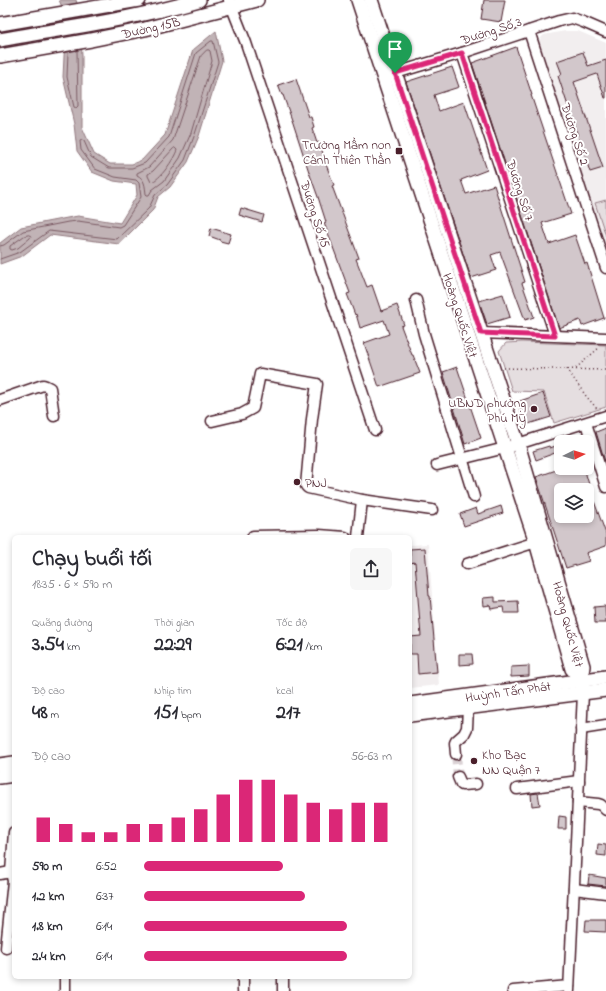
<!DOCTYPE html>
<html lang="vi">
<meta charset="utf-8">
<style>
body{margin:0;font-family:"Indie Flower",sans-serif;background:#f7f7f7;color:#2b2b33;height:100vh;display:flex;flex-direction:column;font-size:15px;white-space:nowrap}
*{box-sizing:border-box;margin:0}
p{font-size:13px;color:#7c7c81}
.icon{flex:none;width:22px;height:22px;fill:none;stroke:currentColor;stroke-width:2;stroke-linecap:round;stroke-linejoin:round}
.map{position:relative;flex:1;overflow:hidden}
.drawer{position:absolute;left:12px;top:535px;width:400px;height:444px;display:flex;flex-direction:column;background:#fff;border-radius:6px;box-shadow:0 2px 6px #0003}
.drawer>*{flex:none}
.needle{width:26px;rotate:85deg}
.controls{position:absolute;left:554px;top:435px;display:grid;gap:8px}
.controls a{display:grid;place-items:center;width:40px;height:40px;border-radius:6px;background:#fff;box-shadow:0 2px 6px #0003;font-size:20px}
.pin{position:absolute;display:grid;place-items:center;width:34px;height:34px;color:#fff;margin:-41px -17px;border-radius:50% 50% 50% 0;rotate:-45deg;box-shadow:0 0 4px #0007}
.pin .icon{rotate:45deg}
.round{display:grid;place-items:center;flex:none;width:42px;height:42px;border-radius:6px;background:#f7f7f7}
.headline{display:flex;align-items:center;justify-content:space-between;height:68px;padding:0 20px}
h1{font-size:22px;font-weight:800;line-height:30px}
.stats{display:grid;grid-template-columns:repeat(3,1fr);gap:6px;height:68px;padding:4px 20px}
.stats div{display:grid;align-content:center}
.stats b{font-size:20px;font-weight:800}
.stats small{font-size:11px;font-weight:400}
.stats p{font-size:11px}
.chart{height:112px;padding:8px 20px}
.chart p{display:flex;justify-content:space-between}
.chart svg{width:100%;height:72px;margin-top:4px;stroke:#db2777;stroke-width:6}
ul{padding:0 20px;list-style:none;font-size:13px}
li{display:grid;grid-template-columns:64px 48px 1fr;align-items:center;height:30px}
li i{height:10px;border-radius:5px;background:#db2777}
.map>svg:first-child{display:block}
.built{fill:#f2eeef}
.green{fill:#e5dee0;stroke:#987e86}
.water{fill:#c1b3b6;stroke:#91787e}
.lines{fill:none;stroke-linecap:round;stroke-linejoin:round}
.shore{stroke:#7a5a63;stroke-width:1}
.building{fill:#d2c7cb;stroke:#4a1f2b;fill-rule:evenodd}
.minor-tunnel{stroke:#dbd2d5;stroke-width:10;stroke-dasharray:10 5;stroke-linecap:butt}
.minor-casing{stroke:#4a1f2b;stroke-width:13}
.major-casing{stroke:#4a1f2b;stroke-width:16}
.path{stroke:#4a1f2b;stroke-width:1.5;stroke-dasharray:1 3;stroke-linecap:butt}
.minor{stroke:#fff;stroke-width:10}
.major{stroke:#fff;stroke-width:13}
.route-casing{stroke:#fff;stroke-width:8}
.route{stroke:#db2777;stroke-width:5}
.poi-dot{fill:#4a1f2b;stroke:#fff;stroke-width:1.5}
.labels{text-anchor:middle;stroke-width:4;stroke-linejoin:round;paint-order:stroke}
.street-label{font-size:13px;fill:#4a1f2b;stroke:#fff}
.poi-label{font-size:13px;fill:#4a1f2b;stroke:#fff;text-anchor:end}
</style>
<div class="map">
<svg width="606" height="991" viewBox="0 0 606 991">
<rect width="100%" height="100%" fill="#fff"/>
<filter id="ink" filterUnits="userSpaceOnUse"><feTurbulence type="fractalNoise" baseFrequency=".025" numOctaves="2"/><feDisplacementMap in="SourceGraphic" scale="8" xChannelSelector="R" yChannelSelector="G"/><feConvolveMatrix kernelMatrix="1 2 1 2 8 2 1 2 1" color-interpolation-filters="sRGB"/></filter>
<g filter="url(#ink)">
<g class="built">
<path d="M565 31H578L606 43V250L538 44 539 40 544 35Z"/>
<path d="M428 544 439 685 410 688V545Z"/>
</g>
<g class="green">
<path d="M606 200V236L595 203Z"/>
<path d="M522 342 606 345V407L554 423 544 392 512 391 499 351 506 343Z"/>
</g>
<path class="water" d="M59 0H76L80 15 82 56V127L94 154 110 164H132L142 160 165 135 193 50 216 31 222 61 199 136 188 162 170 187 158 197 153 210 119 244 50 235 22 256 0 264V243L21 227 67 218 78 216 120 223 137 195 136 184 114 181 92 172 77 151 74 124 63 77 66 16Z"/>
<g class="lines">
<g class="shore">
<path d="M207 50H209L210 51 212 61 191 133 180 158 164 181 152 190 149 195H147L146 194C145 186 145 179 137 175V173L149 167 173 140 201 56Z"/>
<path d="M68 52 67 77 74 107 76 108 78 106 77 50"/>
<path d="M175 148 177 150C174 159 160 180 151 182L148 176V174L153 171 173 149Z"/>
<path d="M29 235 31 236 30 238 18 248 12 250 10 249V246L24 236Z"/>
<path d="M0 246 4 245 23 231 68 222 78 221 119 227 123 225 141 197 139 183 136 180 115 177 95 169 81 150 80 141 82 140 84 141 91 157 109 168H132L145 163 169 137 196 53 211 41H213L218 62 195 134 185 160 167 185 155 195 149 208 117 239 49 231 20 252 0 259"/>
</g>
</g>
<g class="building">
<path d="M484 0H505L501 22 481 19Z"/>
<path d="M516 47 532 95H531L571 214 542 223 549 244 575 235 585 264 587 263 604 318 582 326 580 320 559 328 472 63Z"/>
<path d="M583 52 588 66 606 60V98H605L597 74 574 82 603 168 590 172 558 76 562 74 557 61Z"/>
<path d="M452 67 459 87 434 95 439 111 464 102 487 170 461 180 466 194 494 185 525 282 522 283 534 317 525 320 500 252 491 255 496 270 471 278 406 82Z"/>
<path d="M296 79 309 117H311L314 127 312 128 317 143 319 142 326 162H325L334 185 332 186 359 258 356 259 367 287 372 285 381 311 397 305 404 325 401 326 412 355H413L420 373 379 387 364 343 389 334 384 320 360 328 356 314 355 315 347 294 350 293 324 223 326 222 318 197 309 172 293 123 283 95H282L278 85Z"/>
<path d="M241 208 264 215 262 222 239 215Z"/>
<path d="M211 228 231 234 228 243 220 241V240L209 236Z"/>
<path d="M503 294 510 317 487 324 479 301Z"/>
<path d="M457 367 481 438 465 444 443 372Z"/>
<path d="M543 393 551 417 525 425 517 402Z"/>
<path d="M606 428V465L596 432Z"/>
<path d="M561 444V468H560L555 453 536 460 533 451 549 446 550 448Z"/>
<path d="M562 468H584L595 504 606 534V546L586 553 589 561 566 568 536 477ZM561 490H587V516H561Z"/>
<path d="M501 506 503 513 464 526 460 514 476 508 478 514Z"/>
<path d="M425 548 429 596H430L437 672 418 674 417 654H410V637L421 636 415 562 410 563V549Z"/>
<path d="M495 597V602L518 601 519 613H504L503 607 491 609 490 605 484 606 483 598Z"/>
<path d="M605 606 606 623H595L594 607Z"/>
<path d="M459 654H472L473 664 459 665Z"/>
<path d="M529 666V676L511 677V667Z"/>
<path d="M538 793 540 805 532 806 531 794Z"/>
<path d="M559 816 566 817V829H558Z"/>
<path d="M598 844 606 845V856L597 855Z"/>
<path d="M589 875 606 878V886L588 884Z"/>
<path d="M586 920H606V932L585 931Z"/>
</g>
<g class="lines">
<path class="minor-tunnel" d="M456 754 458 777"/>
<g class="minor-casing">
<g id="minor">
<path d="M229 0 246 43 375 430"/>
<path d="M529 31 606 268"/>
<path d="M462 53 555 335"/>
<path d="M389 75 462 53 559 21 572 18 583 22 606 32"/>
<path d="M416 300 424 334 474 497"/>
<path d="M481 333 606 338"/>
<path d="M0 400 43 385 46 386 50 388 54 416"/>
<path d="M212 421 242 414 253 408 260 374 317 384 312 419 306 486 308 488 362 500 432 510"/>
<path d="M586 423 606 487"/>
<path d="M437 465 505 448 606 416"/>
<path d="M253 536 319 535 345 537"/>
<path d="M358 537 362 500"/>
<path d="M467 564 536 542"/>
<path d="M581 729 606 725"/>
<path d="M456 754 455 743 456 741 464 734 467 728 468 708"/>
<path d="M458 777 461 784 462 785 476 784"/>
<path d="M517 789 579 781"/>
<path d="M578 802 598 804 601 805 606 810"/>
<path d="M0 874 11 872"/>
<path d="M574 889 606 893"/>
<path d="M6 948 13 881 11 872 14 832"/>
<path d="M65 991V977"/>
<path d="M243 991V977"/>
<path d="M283 991V977"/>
<path d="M513 991 569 986"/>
<path d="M569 991 583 693"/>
</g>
</g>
<g class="major-casing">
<g id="major">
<path d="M358 0 536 542 572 669 581 680"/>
<path d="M371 0 518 444 583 666 581 680 583 693"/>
<path d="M0 24 139 0"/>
<path d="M0 40C66 28 134 19 199 0"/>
<path d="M0 56 91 40 145 29 257 0"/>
<path d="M410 704 606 677"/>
<path d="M410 715 606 690"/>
<path d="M0 765 14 763"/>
<path d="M0 777 14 775"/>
</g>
</g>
<g class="path">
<path d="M504 368 606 370"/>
<path d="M576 368 600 347"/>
<path d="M567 369 586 396 598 410"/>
</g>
<use href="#minor" class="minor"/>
<use href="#major" class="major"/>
</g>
</g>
<g class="lines" filter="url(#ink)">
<g class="route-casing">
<path id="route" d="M462 53 555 336 481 333 395 73Z"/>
</g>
<use href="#route" class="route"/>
</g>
<g class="poi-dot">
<rect x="395" y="147" width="8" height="8" rx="2"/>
<circle cx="534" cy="409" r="4"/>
<circle cx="297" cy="482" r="4"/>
<circle cx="474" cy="761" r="4"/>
</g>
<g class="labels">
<g class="street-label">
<text transform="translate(151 27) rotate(-13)" y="5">Đường 15B</text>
<text transform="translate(491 30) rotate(-18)" y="5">Đường Số 3</text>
<text transform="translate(576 134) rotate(72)" y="5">Đường Số 2</text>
<text transform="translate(521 190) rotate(72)" y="5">Đường Số 7</text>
<text transform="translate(316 214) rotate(72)" y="5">Đường Số 15</text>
<text transform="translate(461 315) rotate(72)" y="5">Hoàng Quốc Việt</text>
<text transform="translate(569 624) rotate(75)" y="5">Hoàng Quốc Việt</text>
<text transform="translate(508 691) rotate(-8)" y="5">Huỳnh Tấn Phát</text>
</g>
<g class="poi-label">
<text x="391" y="149">Trường Mầm non<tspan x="391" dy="15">Cánh Thiên Thần</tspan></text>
<text x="526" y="407">UBND phường<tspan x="526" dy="15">Phú Mỹ</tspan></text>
<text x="305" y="487" text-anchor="start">PNJ</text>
<text x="482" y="759" text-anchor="start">Kho Bạc<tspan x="482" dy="15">NN Quận 7</tspan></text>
</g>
</g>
</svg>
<div class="controls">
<a><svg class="needle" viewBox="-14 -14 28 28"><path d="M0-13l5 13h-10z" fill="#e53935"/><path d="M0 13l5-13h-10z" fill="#7c7c81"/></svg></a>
<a><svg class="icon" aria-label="layers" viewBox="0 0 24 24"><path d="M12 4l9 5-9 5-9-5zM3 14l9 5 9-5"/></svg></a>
</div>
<div class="pin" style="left:395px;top:73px;background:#1e9e55"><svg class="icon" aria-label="arrive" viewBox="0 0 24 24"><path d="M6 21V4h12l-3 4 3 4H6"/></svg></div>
<section class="drawer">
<div class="headline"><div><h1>Chạy buổi tối</h1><p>18:35 · 6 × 590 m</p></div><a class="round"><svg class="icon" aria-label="share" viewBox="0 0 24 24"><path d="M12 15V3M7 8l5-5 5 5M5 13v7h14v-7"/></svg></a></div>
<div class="stats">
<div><p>Quãng đường</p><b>3.54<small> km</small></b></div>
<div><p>Thời gian</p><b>22:29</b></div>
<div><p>Tốc độ</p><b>6:21<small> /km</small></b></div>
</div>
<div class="stats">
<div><p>Độ cao</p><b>48<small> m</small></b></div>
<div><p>Nhịp tim</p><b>151<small> bpm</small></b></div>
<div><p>kcal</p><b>217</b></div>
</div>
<div class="chart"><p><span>Độ cao</span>56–63 m</p>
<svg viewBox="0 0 160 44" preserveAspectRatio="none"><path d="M5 44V29M15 44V33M25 44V38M35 44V38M45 44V33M55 44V33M65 44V29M75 44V24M85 44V15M95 44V6M105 44V6M115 44V15M125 44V20M135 44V24M145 44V20M155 44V20"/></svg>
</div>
<ul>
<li><b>590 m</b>6:52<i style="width:56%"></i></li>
<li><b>1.2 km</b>6:37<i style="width:65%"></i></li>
<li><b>1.8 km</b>6:14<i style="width:82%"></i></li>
<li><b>2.4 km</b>6:14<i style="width:82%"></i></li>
</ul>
</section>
</div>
